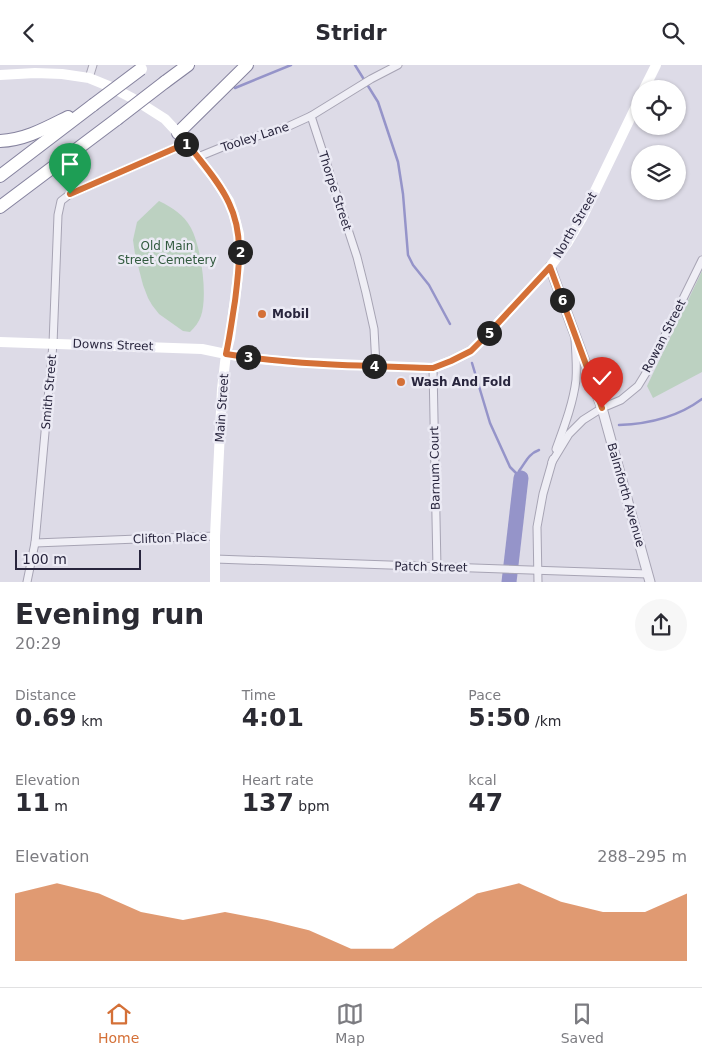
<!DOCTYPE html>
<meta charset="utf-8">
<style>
body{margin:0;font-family:"DejaVu Sans",sans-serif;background:#f7f7f7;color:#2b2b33;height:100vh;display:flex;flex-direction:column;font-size:19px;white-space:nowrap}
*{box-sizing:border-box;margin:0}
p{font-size:16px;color:#7c7c81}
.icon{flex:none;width:28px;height:28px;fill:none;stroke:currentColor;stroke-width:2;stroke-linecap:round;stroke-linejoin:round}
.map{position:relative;height:517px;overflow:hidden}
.side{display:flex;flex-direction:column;background:#fff;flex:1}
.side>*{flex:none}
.fabs{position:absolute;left:631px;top:15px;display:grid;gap:10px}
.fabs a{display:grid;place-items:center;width:55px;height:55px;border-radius:50%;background:#fff;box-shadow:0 1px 4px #0004;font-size:25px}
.scale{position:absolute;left:15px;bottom:12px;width:126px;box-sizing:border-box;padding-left:5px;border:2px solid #28253d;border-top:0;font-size:14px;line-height:18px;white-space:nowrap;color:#28253d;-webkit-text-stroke:4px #ebeaf4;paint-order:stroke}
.pin{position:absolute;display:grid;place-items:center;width:42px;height:42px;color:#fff;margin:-51px -21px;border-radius:50% 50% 50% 0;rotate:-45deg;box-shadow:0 0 5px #0007}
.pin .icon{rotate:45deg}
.km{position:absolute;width:25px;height:25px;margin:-12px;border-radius:50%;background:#222;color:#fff;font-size:14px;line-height:25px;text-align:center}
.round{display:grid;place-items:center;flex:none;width:52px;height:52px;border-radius:26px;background:#f7f7f7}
.summary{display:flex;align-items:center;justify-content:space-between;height:85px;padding:0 15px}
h1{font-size:28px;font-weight:800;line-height:38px}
.metrics{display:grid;grid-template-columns:repeat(3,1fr);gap:8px;height:85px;padding:5px 15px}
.metrics div{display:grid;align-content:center}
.metrics b{font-size:25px;font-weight:800}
.metrics small{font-size:14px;font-weight:400}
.metrics p{font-size:14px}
.chart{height:140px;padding:10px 15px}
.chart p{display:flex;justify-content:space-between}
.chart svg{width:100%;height:90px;margin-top:5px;fill:#d47037;opacity:.7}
header{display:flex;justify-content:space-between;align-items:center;height:65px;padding:0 15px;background:#fff;font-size:22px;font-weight:800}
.dock{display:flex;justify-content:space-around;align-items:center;height:70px;border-top:1px solid #e1e1e2;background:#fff;font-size:14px;color:#7c7c81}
.dock a{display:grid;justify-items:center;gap:2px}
.dock .selected{color:#d47037}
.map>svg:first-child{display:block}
.green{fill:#bcd1c1}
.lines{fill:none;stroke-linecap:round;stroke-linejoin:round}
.stream{stroke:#9594c9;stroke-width:2.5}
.river{stroke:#9594c9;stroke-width:15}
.minor-casing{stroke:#a7a4b4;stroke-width:9}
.tertiary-casing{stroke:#a7a4b4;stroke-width:11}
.motorway-casing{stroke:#85829e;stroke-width:14}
.minor{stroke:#efeef5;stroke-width:7}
.tertiary{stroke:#efeef5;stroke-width:9}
.secondary{stroke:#fff;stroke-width:10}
.motorway{stroke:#fff;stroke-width:12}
.motorway-bridge-casing{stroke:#85829e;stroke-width:14;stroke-linecap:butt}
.motorway-bridge{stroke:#fff;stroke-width:12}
.route-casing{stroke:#fff;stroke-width:10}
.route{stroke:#d47037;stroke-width:6}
.poi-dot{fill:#d47037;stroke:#ebeaf4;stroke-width:2}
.labels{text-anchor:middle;stroke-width:5;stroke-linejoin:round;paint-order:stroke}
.street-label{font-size:12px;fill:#28253d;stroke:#ebeaf4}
.park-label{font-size:12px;fill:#315a3e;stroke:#ebeaf4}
.poi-label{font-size:12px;font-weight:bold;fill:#28253d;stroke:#ebeaf4;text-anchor:start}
</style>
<header><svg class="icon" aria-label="back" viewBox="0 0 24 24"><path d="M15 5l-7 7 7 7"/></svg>Stridr<svg class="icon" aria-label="search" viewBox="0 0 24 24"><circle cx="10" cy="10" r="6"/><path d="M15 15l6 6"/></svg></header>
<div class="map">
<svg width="702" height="517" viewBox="0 0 702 517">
<rect width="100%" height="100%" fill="#dddbe7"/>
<g class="green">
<path d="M159 136C173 143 183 149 191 163 201 182 208 230 201 251 199 257 195 262 190 267L183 266 159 249 152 240 148 233 143 220 135 189 133 175 137 157Z"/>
<path d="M702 206V307L653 333 647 321Z"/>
</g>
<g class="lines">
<g class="stream">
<path d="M355 0 378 37 398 97 403 129 408 190 413 200 429 220 450 259"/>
<path d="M235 23 291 0"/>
<path d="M472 298 490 358 510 402 521 413"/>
<path d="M619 360C649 359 678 352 702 334"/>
<path d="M521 411 519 406C526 397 528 389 539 385"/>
</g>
<path class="river" d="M509 517 521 413"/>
<g class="minor-casing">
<g id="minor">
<path d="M89 13 93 0"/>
<path d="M311 51 357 192 366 228 374 264 376 301"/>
<path d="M198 92 225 81 287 62 311 51 371 14 398 0"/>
<path d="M433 303 437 503"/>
<path d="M556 384C564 362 573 339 576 315 577 302 576 289 575 275"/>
<path d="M552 397 569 369 583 355 602 343 621 335 638 321 649 303 702 195"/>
<path d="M35 478 215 471"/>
<path d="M215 494C359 500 504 503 648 509"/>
<path d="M27 517 35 478 53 279 58 150 61 136 70 129 187 78"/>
<path d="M538 517 537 462 543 429 553 394"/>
</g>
</g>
<g class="tertiary-casing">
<path id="tertiary" d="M550 202 602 343 650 517"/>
</g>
<g class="motorway-casing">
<g id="motorway">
<path d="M165 17 188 0"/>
<path d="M178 68 247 0"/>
<path d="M0 76C25 75 46 63 68 52"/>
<path d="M0 111 93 40"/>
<path d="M0 142 117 54"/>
</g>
</g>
<use href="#minor" class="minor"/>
<use href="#tertiary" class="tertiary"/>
<g class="secondary">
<path d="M0 10 35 8 62 9 89 13 111 22 132 33 165 54 178 68 214 113 229 136 234 150 239 169 240 195 230 273 226 289 222 324 215 471V517"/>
<path d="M644 24 656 0"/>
<path d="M0 277 202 284 226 289 258 294 290 297 433 303 451 296 471 286 488 269 550 202 568 177 582 153 640 33"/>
</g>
<use href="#motorway" class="motorway"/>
<g class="motorway-bridge-casing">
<g id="motorway-bridge">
<path d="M93 40 141 4"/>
<path d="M117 54 165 17"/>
</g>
</g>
<use href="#motorway-bridge" class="motorway-bridge"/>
</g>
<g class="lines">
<g class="route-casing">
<path id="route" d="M70 129 187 78C201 97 219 116 229 138 244 169 239 203 235 236 232 254 230 271 226 289 294 300 364 301 433 303L451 296 471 286 488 269 550 202 602 343"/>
</g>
<use href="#route" class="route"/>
</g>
<g class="poi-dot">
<circle cx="262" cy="249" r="5"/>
<circle cx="401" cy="317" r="5"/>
</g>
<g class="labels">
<g class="street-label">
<text transform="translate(255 72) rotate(-18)" y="4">Tooley Lane</text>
<text transform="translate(335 126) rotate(72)" y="4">Thorpe Street</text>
<text transform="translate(575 160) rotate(-60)" y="4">North Street</text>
<text transform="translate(664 271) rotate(-63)" y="4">Rowan Street</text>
<text transform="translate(113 280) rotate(2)" y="4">Downs Street</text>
<text transform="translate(49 327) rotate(-85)" y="4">Smith Street</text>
<text transform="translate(222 343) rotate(-86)" y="4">Main Street</text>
<text transform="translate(435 403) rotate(-91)" y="4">Barnum Court</text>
<text transform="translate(626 430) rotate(74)" y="4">Balmforth Avenue</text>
<text transform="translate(170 473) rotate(-2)" y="4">Clifton Place</text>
<text transform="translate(431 502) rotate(1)" y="4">Patch Street</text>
</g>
<g class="park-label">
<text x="167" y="185">Old Main<tspan x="167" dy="14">Street Cemetery</tspan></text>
</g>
<g class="poi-label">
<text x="272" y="253">Mobil</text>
<text x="411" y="321">Wash And Fold</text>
</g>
</g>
</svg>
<div class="fabs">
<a><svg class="icon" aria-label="locate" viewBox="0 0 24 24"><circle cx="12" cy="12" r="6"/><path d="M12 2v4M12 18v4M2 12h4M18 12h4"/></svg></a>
<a><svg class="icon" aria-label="layers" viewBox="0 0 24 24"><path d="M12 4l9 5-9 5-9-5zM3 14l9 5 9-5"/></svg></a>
</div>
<div class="scale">100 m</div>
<div class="pin" style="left:70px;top:129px;background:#1e9e55"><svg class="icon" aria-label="arrive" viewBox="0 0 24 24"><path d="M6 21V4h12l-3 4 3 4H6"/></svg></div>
<div class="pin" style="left:602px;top:343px;background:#d93025"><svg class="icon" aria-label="check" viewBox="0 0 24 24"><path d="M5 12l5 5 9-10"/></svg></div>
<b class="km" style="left:186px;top:79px">1</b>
<b class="km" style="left:240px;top:187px">2</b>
<b class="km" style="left:248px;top:292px">3</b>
<b class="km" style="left:374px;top:301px">4</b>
<b class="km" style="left:489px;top:268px">5</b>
<b class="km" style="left:562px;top:235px">6</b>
</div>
<section class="side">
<div class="summary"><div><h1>Evening run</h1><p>20:29</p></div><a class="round"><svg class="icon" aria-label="share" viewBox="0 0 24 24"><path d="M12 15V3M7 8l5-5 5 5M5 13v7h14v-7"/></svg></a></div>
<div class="metrics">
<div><p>Distance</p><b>0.69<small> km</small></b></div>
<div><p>Time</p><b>4:01</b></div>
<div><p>Pace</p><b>5:50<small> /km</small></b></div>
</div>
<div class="metrics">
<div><p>Elevation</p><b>11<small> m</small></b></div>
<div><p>Heart rate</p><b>137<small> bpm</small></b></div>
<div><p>kcal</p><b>47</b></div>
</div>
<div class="chart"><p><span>Elevation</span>288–295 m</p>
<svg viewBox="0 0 160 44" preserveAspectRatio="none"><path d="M0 44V11L10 6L20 11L30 20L40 24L50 20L60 24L70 29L80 38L90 38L100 24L110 11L120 6L130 15L140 20L150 20L160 11V44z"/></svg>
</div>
</section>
<nav class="dock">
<a class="selected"><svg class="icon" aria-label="home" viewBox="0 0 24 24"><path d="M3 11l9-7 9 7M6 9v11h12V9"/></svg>Home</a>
<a><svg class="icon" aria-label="map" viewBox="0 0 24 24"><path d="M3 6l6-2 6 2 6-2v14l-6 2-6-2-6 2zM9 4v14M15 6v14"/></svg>Map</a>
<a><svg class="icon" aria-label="saved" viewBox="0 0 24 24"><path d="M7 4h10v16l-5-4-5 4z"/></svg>Saved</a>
</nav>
